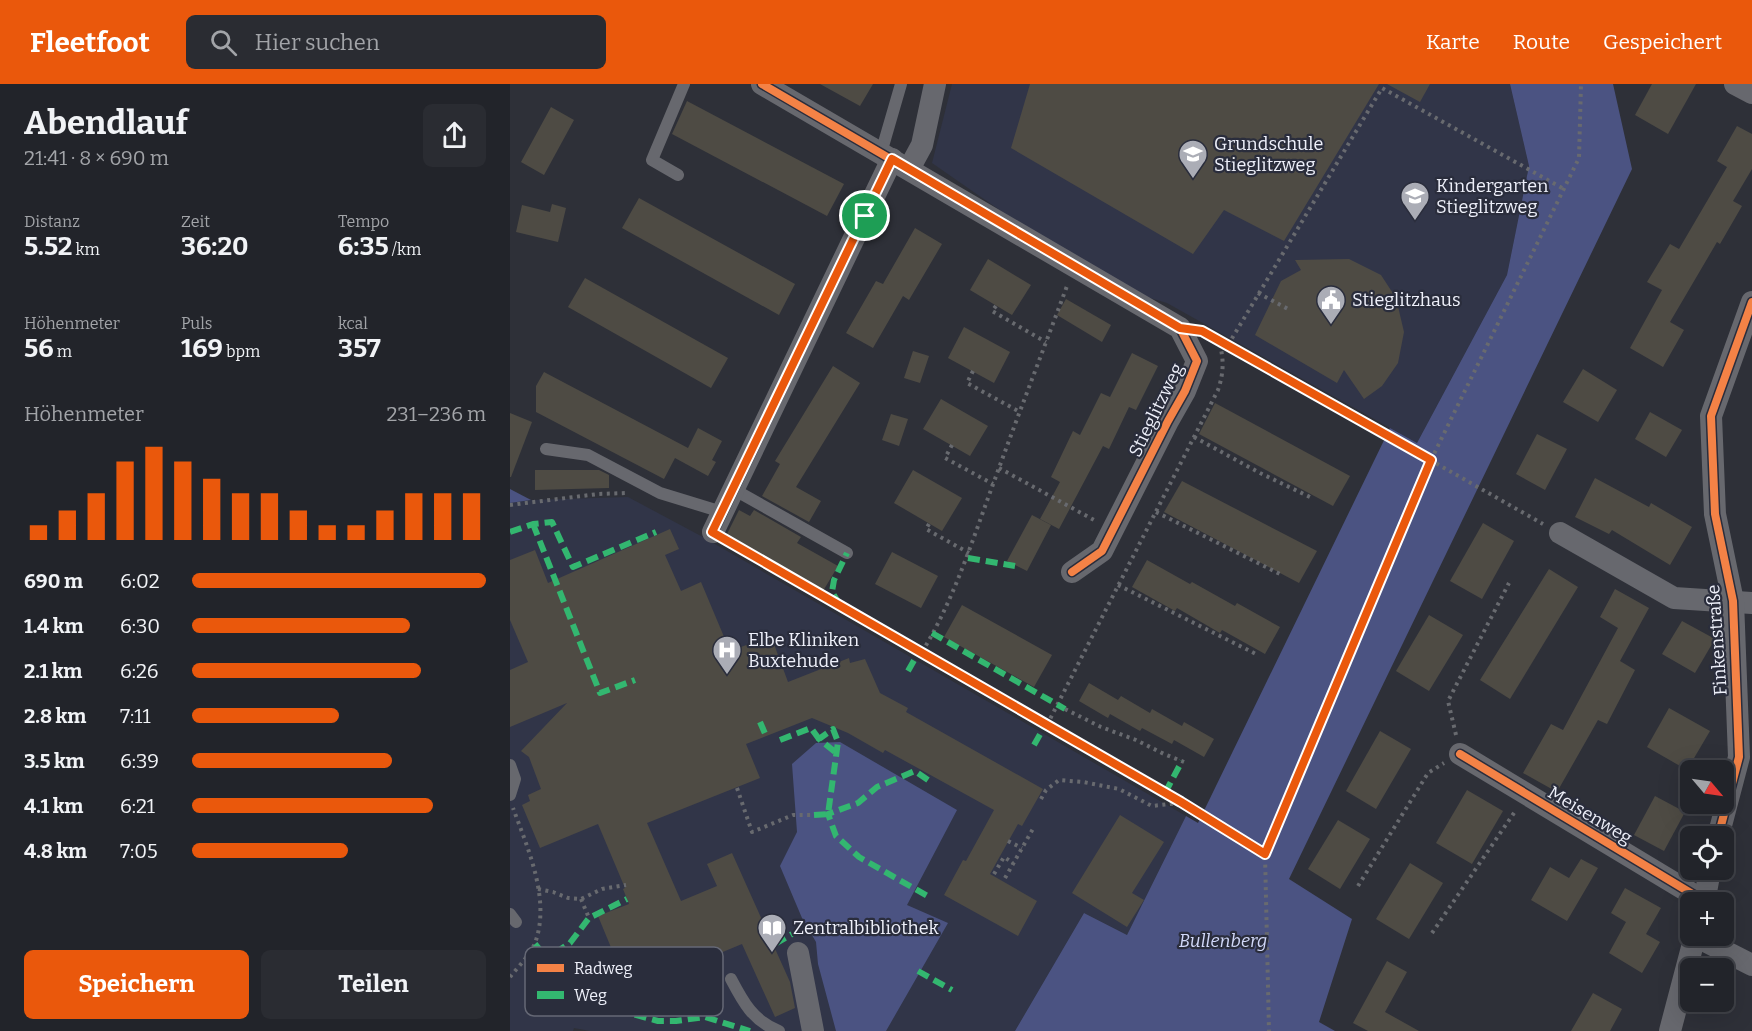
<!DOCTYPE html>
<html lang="de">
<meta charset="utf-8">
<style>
body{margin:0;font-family:Bitter,serif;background:#2a2c32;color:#f1f3f6;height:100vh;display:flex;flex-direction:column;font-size:22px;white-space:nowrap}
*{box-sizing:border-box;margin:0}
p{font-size:20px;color:#a2a4a8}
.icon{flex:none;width:33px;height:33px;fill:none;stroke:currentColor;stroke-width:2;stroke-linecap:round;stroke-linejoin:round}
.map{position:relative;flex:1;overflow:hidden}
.drawer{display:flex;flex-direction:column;background:#22242a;width:510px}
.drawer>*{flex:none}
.needle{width:39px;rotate:119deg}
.fabs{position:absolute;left:1170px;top:676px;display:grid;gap:12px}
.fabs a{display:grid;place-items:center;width:54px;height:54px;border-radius:9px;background:#22242a;box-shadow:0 6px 24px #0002,0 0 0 2px #3f4147;font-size:30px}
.pin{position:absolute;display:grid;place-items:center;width:51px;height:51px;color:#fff;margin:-26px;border:3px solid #fff;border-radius:50%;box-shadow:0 2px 6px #0007}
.round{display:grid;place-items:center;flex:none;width:63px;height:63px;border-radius:9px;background:#2a2c32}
.head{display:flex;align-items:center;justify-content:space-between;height:102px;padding:0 24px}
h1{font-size:33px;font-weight:700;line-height:45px}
.metrics{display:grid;grid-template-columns:repeat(3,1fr);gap:9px;height:102px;padding:6px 24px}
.metrics div{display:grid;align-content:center}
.metrics b{font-size:26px;font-weight:700}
.metrics small{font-size:16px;font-weight:400}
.metrics p{font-size:16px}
.chart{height:168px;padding:12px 24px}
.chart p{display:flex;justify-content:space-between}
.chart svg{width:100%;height:108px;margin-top:6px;stroke:#ea580c;stroke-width:6}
.action{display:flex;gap:12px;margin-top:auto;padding:12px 24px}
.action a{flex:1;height:69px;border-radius:9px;background:#ea580c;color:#fff;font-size:24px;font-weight:700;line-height:69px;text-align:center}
.action a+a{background:#2a2c32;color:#f1f3f6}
ul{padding:0 24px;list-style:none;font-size:20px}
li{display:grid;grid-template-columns:96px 72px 1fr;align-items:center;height:45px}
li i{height:15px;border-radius:8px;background:#ea580c}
header{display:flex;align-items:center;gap:36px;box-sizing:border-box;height:84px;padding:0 30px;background:#ea580c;color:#fff}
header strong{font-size:28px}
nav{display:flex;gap:33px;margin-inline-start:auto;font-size:21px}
.search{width:420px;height:54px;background:#2a2c32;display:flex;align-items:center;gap:15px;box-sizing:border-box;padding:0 21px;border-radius:9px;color:#a2a4a8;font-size:22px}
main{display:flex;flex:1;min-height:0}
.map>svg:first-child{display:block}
.built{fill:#313548}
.forest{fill:#4b5382}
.building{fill:#4e4b44}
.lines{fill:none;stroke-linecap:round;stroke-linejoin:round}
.path{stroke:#686a6f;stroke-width:4;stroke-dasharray:3 4.5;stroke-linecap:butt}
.lane{stroke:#67686e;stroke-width:12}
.street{stroke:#67686e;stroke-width:22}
.quiet{stroke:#33b770;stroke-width:6;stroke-dasharray:12 6;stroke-linecap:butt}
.cycleway-casing{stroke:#2a2d3c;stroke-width:11}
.cycleway{stroke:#f48246;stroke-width:8}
.route-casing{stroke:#fff;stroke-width:12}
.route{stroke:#ea580c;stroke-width:8}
.labels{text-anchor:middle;stroke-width:4.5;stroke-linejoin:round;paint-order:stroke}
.poi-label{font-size:18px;fill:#eef0fa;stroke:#2a2d3c;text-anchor:start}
.street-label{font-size:18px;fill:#eef0fa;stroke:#2a2d3c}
.park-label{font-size:18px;font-style:italic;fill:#d2d9f9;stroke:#2a2d3c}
.key{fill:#2a2d3c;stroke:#656875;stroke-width:1.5}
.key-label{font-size:16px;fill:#eef0fa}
</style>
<header>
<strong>Fleetfoot</strong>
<div class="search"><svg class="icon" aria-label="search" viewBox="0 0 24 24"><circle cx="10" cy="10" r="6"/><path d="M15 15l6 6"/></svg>Hier suchen</div>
<nav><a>Karte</a><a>Route</a><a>Gespeichert</a></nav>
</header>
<main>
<section class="drawer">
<div class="head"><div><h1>Abendlauf</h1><p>21:41 · 8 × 690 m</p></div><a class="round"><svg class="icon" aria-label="share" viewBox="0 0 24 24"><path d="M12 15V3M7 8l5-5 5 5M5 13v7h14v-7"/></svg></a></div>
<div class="metrics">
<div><p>Distanz</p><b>5.52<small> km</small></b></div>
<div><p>Zeit</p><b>36:20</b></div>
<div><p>Tempo</p><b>6:35<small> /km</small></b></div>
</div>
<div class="metrics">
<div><p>Höhenmeter</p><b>56<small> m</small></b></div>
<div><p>Puls</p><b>169<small> bpm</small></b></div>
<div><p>kcal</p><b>357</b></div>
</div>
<div class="chart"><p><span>Höhenmeter</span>231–236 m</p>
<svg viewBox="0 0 160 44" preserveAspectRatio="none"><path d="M5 44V38M15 44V32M25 44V25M35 44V12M45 44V6M55 44V12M65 44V19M75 44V25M85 44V25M95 44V32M105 44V38M115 44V38M125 44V32M135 44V25M145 44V25M155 44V25"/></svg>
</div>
<ul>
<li><b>690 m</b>6:02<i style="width:100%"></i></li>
<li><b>1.4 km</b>6:30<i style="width:74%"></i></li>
<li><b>2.1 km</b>6:26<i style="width:78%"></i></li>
<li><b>2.8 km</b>7:11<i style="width:50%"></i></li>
<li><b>3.5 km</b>6:39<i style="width:68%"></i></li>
<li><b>4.1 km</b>6:21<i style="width:82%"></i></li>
<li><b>4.8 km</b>7:05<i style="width:53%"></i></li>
</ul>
<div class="action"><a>Speichern</a><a>Teilen</a></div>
</section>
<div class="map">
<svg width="1242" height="947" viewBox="0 0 1242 947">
<rect width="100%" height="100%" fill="#2e3038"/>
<g class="built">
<path d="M442 0H1000L1019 82 997 191 907 359 657 219 599 202 422 79Z"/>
<path d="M118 413 191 452 676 732 617 851 574 829 505 947H80L64 944 63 947H0V419L21 416Z"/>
</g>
<g class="forest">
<path d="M1000 0H1103L1122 85 779 795 842 835 809 938 825 947H505L574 829 617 851 676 732 688 739 880 344 907 359 997 191 1019 82Z"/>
<path d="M0 405 21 416 0 419Z"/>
<path d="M330 658 447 726 397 821 438 839 376 947H326L308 880 306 858 292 834 270 782 287 748 282 680 306 659Z"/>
</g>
<g class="building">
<path d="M310 0H363L350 22Z"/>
<path d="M520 0H869L774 157 714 126 683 170 501 64Z"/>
<path d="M877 0H920L910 18Z"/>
<path d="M1142 0H1186L1158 50 1125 31Z"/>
<path d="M177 17 334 100 317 132 162 50Z"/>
<path d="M41 23 64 36 34 91 11 78Z"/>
<path d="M1227 42 1242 50V85L1223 117 1232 122 1210 160 1207 158 1160 238 1174 246 1153 283 1120 264 1152 206 1137 198 1160 160 1169 165 1217 83 1207 77Z"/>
<path d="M129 114 285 200 269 231 112 144Z"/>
<path d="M42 120 56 124 48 158 6 148 12 121 40 128Z"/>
<path d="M405 144 432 160 399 216 393 212 363 264 336 249 366 197 373 200Z"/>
<path d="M478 175 521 201 502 231 460 206Z"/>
<path d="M839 175 871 191 886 214 894 248 888 279 872 302 854 315 834 286 827 299 745 251 771 197 791 186 785 176Z"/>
<path d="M75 194 218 274 201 304 58 223Z"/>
<path d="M556 215 601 241 592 258 547 231Z"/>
<path d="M454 243 500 268 484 299 438 274Z"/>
<path d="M403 267 419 272 410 299 394 294Z"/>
<path d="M622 269 648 282 626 326 619 323 599 365 593 362 549 445 530 435 550 398 541 393 563 347 570 351 591 309 600 313Z"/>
<path d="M323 282 350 299 286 403 311 417 299 438 252 412 270 380 265 377Z"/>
<path d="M1073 285 1107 306 1088 338 1053 318Z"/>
<path d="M34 288 178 364 188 344 212 357 202 376 206 378 198 392 165 374 154 395 26 328V302Z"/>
<path d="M431 315 478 342 460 372 413 345Z"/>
<path d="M705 319 840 392 823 422 689 350Z"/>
<path d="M1140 328 1172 346 1156 373 1125 355Z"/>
<path d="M0 329 22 338 1 393H0Z"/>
<path d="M381 330 398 335 389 362 372 356Z"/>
<path d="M1027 350 1057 365 1035 406 1006 390Z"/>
<path d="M25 386H89L99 391V404L25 406Z"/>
<path d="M403 386 452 414 432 447 384 419Z"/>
<path d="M1085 394 1139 423 1141 419 1182 443 1160 481 1102 446 1099 450 1065 433Z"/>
<path d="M672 397 807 467 789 499 654 428Z"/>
<path d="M229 426 240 432 244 426 291 453 287 459 328 482 313 507 216 452Z"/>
<path d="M522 431 541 441 517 487 497 477Z"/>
<path d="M973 439 1004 457 972 515 940 497Z"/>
<path d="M160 445 169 465 155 471 171 507 191 498 220 567 261 552 278 598 339 574 340 579 355 575 370 609 398 624 396 628 533 705 512 742 508 740 480 790 527 817 508 852 434 811 453 776 456 777 484 726 375 666 373 669 338 649 302 634 236 660 250 694 137 739 171 817 207 802 197 780 222 769 280 898 285 924 265 933 232 860 191 877 208 919 178 932 160 890 119 907 88 832 119 820 113 805 115 804 88 740 30 764 12 721 20 717 18 711 31 705 19 673 11 667 57 619 0 643V586L18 578 0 536V476L25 466 38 499Z"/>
<path d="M382 468 428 492 411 524 365 500Z"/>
<path d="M637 476 680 500 682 498 725 522 727 519 770 543 755 570 712 546 710 549 667 524 665 527 622 503Z"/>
<path d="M1039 485 1068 503 1000 615 970 596Z"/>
<path d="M1105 505 1139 524 1110 577 1125 586 1097 640 1088 636 1047 708 1013 689 1041 640 1053 646 1108 544 1090 533Z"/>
<path d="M452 521 542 571 524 603 434 553Z"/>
<path d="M919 531 953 551 919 607 886 587Z"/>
<path d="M1172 537 1205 555 1185 589 1152 570Z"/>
<path d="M579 599 608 616 611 612 640 629 642 625 672 642 674 638 704 655 694 673 664 656 662 660 632 644 630 647 600 630 598 634 569 617Z"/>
<path d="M1159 624 1200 647 1177 686 1137 663Z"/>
<path d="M870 647 901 665 866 725 836 707Z"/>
<path d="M957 706 993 727 962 780 926 759Z"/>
<path d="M1145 712 1175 728 1154 767 1124 751Z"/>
<path d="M610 731 654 758 622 809 634 816 617 843 562 809Z"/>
<path d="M828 736 860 755 830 805 798 785Z"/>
<path d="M1071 775 1088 784 1057 837 1021 816 1040 783 1059 794Z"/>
<path d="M900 779 933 799 899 855 866 835Z"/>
<path d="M1115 804 1151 824 1136 850 1150 858 1132 889 1099 869 1116 838 1101 829Z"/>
<path d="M877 877 897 888 875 928 909 947H858L843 939Z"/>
<path d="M1083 909 1112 925 1100 947H1061Z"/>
</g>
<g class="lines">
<g class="path">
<path d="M748 209 778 225"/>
<path d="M486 222 482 227 536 258"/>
<path d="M698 250 1033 440"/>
<path d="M718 261 872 4 1054 105"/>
<path d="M463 287 457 299 510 328"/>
<path d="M684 353 750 389 802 414"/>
<path d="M442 361 435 374 483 400"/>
<path d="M489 384 584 436"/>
<path d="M0 421 88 410 116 409"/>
<path d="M646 428 770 490"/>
<path d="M419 440 416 445 459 469"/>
<path d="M220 458 671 719 755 770 759 947"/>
<path d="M608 501 748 571"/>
<path d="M412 568C445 514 463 454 485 395 508 331 533 267 557 202"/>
<path d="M555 625 591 643 626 656 654 670 674 678"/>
<path d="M537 641 708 306C714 288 714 275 709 257"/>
<path d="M946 651 938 617 999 499"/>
<path d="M227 704 242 748 283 731H304"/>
<path d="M531 715 536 706 549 696 573 698 609 705 642 722 669 719"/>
<path d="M498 757 512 764"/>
<path d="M755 770 921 376 1069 74 1071 0"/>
<path d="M484 790 494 773 503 779"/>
<path d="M495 794 524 743"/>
<path d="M848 802 918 689 934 679"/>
<path d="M28 805 43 808 58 814 71 815 92 805 116 801"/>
<path d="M71 815 79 834"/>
<path d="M922 849 1006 726"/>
<path d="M0 893C8 883 20 871 25 859 41 816 18 765 3 724"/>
</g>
<g class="lane">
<path d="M371 69 391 0"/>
<path d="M168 91 142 76 174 0"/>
<path d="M36 365 78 371 150 409 212 428"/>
<path d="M223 405 337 469"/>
<path d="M0 681 5 695 0 711"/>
<path d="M0 830 6 838"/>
<path d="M221 895C233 918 243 937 269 947"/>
</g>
<g class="street">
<path d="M252 0 670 244 687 277 675 307 658 337 592 467 562 488"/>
<path d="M1225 0 1242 9"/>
<path d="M399 85 412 61 425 0"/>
<path d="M203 448 382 75"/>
<path d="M1050 449 1164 514 1242 519"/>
<path d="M950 670 1194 817"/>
<path d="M1208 753 1229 673 1223 517 1205 430 1201 332 1242 218"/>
<path d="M1194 819 1200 786"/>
<path d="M1185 852 1242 881"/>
<path d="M288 869 303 947"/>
<path d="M1160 947 1185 852"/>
</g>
<g class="quiet">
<path d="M23 440 90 609 125 596"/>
<path d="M0 448 23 440 42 438 63 483 146 448"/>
<path d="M458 474 505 482"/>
<path d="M330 521 322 508 324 496 337 469"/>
<path d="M350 532 351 529"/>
<path d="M422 549 555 625"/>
<path d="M398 587 410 566"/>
<path d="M250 638 257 654"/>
<path d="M270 656 301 644 309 655"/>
<path d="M524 661 536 640"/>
<path d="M418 696 405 687 367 703 348 719 318 730 326 752 349 773 421 814"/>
<path d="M655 709 672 677"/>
<path d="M304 731 318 730 328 658 323 645 309 655 325 668"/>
<path d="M25 860 30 866 45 869 56 877 79 906 115 928 148 937H166L195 933 240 947"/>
<path d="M265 860 282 850"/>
<path d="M45 869 60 859 79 834 117 815"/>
<path d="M408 887 442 906"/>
</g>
<g class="cycleway-casing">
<g id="cycleway">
<path d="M252 0 670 244 687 277 675 307 658 337 592 467 562 488"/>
<path d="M203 448 382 75"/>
<path d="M950 670 1194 817"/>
<path d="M1208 753 1229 673 1223 517 1205 430 1201 332 1242 218"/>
</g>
</g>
<use href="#cycleway" class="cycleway"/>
</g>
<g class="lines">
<g class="route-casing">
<path id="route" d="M382 75 670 244 692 247 921 376 755 770 671 718 202 448Z"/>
</g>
<use href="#route" class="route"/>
</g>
<defs>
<g id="school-pin" transform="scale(1.5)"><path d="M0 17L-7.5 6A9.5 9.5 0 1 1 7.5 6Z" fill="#abadb6" stroke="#2a2d3c"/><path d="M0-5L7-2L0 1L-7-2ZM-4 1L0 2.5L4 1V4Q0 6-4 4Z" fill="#fff"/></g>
<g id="civic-pin" transform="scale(1.5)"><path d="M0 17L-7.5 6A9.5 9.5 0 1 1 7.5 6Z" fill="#abadb6" stroke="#2a2d3c"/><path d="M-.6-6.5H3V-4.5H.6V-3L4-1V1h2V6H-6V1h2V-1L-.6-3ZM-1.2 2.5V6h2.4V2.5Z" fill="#fff"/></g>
<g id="hospital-pin" transform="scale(1.5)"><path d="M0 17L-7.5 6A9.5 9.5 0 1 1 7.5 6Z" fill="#abadb6" stroke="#2a2d3c"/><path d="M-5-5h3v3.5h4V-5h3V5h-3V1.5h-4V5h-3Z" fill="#fff"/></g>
<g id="library-pin" transform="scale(1.5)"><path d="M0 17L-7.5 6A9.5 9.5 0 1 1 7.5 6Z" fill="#abadb6" stroke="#2a2d3c"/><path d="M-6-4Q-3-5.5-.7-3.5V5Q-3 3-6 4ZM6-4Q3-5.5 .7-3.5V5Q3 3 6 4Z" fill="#fff"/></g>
</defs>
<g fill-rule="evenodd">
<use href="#school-pin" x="683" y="70"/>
<use href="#school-pin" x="905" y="112"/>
<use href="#civic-pin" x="821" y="216"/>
<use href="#hospital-pin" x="217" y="566"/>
<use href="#library-pin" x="262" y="844"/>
</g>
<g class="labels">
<g class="poi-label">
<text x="704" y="66">Grundschule<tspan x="704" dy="21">Stieglitzweg</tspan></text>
<text x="926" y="108">Kindergarten<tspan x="926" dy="21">Stieglitzweg</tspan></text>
<text x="842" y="222">Stieglitzhaus</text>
<text x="238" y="562">Elbe Kliniken<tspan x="238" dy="21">Buxtehude</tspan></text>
<text x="283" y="850">Zentralbibliothek</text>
</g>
<g class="street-label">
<text transform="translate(646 326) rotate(-64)" y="6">Stieglitzweg</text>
<text transform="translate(1207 556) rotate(-94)" y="6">Finkenstraße</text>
<text transform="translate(1080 731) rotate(31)" y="6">Meisenweg</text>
</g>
<g class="park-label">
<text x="713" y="863">Bullenberg</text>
</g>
</g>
<rect x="15" y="863" width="198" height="69" rx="9" class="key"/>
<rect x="27" y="880" width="27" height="8" fill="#f48246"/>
<rect x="27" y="907" width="27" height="8" fill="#33b770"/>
<g class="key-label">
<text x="64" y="890">Radweg</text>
<text x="64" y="917">Weg</text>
</g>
</svg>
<div class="fabs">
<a><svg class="needle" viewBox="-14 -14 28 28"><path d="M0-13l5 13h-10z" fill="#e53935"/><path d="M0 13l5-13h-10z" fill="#a2a4a8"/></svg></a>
<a><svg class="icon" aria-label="locate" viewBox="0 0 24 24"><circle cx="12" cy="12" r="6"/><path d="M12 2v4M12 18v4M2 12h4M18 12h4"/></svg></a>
<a>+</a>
<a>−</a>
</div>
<div class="pin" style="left:355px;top:132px;background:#1e9e55"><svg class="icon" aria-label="arrive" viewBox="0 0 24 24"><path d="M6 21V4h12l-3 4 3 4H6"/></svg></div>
</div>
</main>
